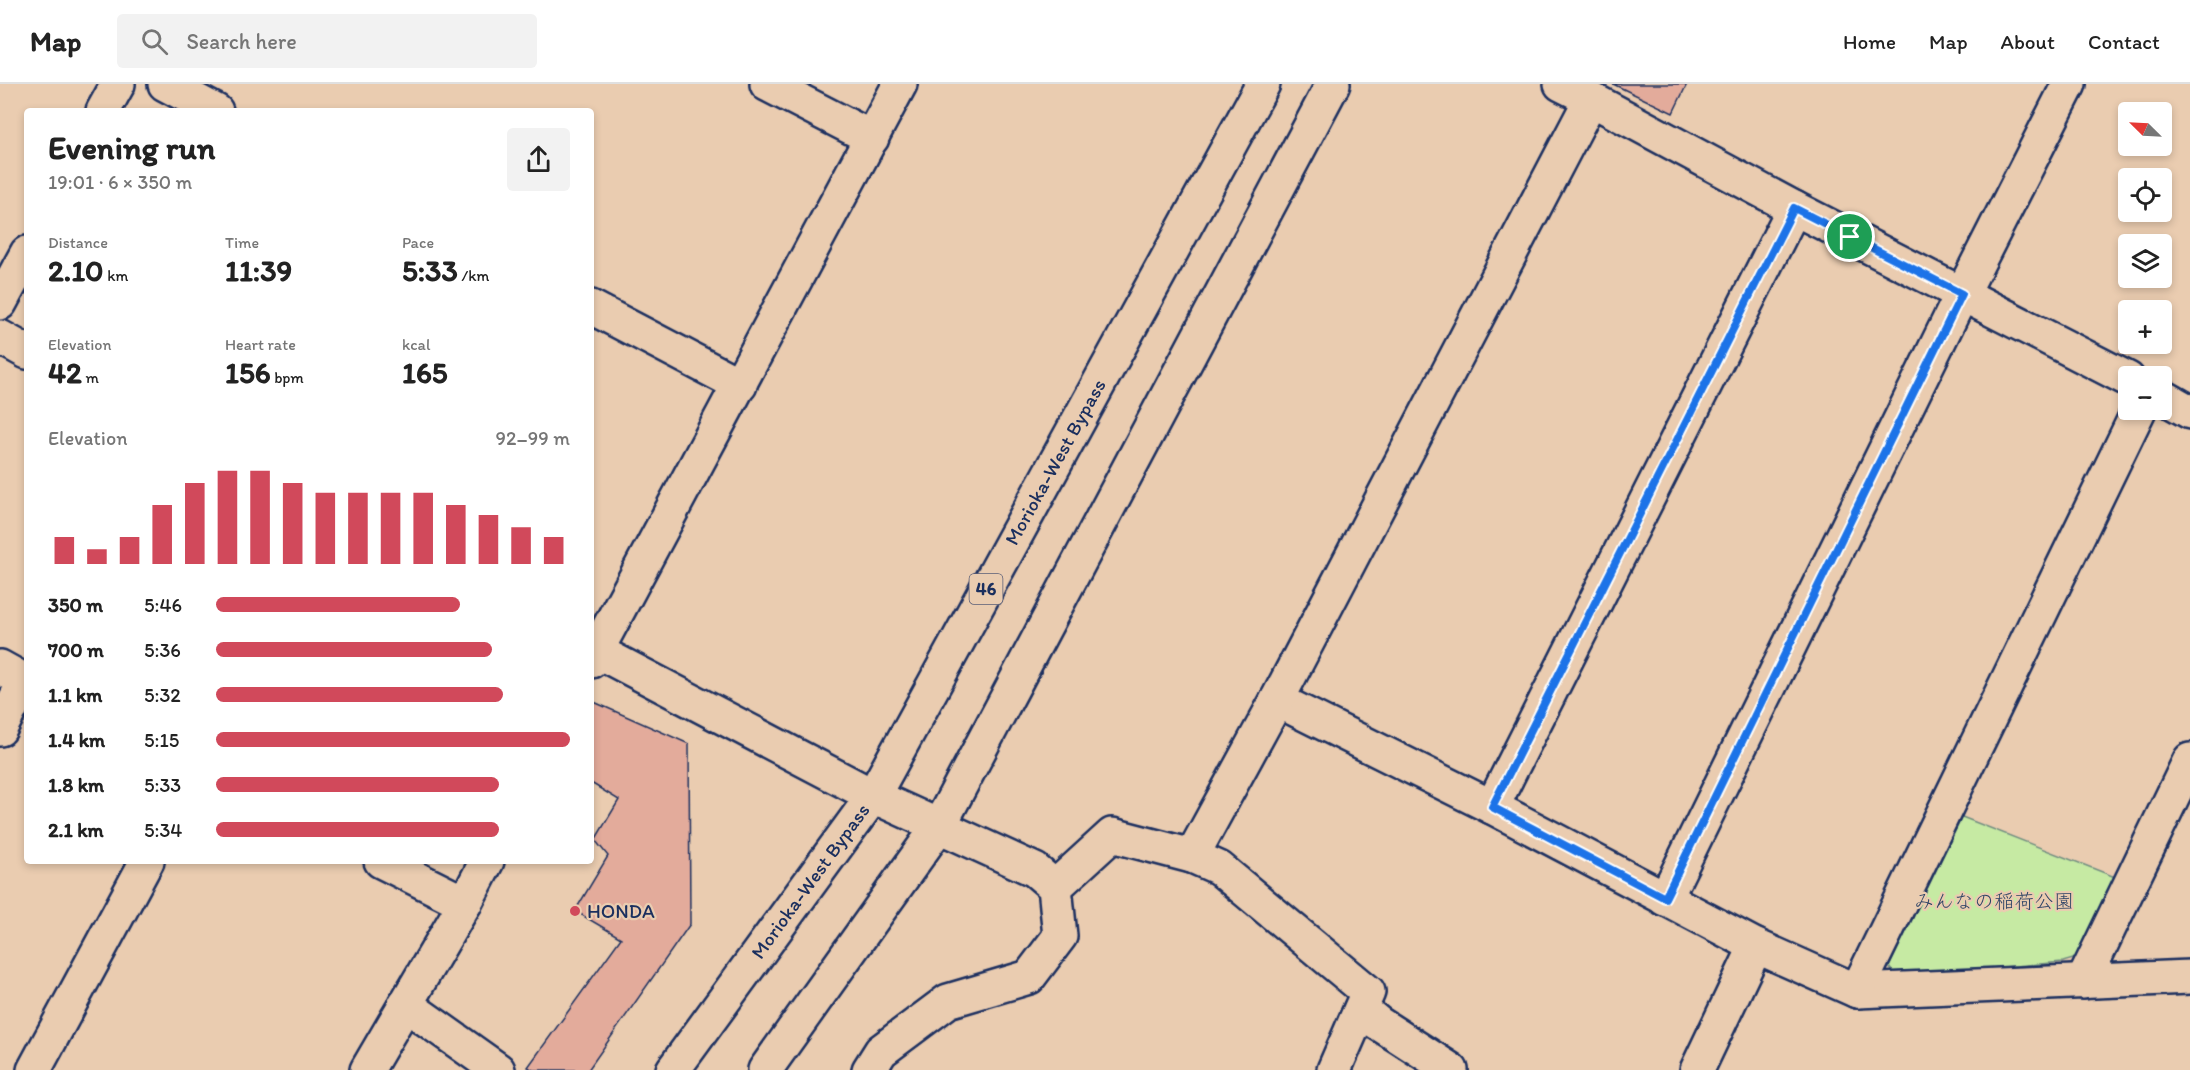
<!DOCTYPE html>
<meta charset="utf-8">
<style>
body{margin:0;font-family:Itim,"Klee One",sans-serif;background:#f2f2f2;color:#222;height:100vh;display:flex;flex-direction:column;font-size:22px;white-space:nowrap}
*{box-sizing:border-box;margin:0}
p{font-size:20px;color:#767676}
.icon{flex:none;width:33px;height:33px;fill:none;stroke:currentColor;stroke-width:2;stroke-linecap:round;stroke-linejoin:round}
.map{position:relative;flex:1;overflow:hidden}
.sheet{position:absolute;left:24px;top:24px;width:570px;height:756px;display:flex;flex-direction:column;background:#fff;border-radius:6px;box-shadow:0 3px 9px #0003}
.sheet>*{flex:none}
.needle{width:39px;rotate:294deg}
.fabs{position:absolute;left:2118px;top:18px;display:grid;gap:12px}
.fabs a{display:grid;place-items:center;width:54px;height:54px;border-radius:6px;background:#fff;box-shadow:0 3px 9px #0003;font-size:30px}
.pin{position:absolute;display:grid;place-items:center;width:51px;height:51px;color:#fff;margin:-26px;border:3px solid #fff;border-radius:50%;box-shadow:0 2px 6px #0007}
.round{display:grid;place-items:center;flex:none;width:63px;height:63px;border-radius:6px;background:#f2f2f2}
.summary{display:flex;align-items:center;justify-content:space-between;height:102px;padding:0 24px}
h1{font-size:33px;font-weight:700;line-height:45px}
.metrics{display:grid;grid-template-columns:repeat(3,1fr);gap:9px;height:102px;padding:6px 24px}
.metrics div{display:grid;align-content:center}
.metrics b{font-size:30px;font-weight:700}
.metrics small{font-size:16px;font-weight:400}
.metrics p{font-size:16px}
.chart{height:168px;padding:12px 24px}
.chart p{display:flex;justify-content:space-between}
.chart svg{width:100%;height:108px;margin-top:6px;stroke:#d1495b;stroke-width:6}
ul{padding:0 24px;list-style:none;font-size:20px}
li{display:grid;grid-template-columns:96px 72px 1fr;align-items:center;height:45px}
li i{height:15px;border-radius:8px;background:#d1495b}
header{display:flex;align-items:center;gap:36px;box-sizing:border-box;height:84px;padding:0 30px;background:#fff;border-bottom:2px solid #e0e0e0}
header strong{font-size:28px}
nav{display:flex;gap:33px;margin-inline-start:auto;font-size:21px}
.search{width:420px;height:54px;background:#f2f2f2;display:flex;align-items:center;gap:15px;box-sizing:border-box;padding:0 21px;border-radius:6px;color:#767676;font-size:22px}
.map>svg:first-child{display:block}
.green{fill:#c6eaa3;stroke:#708c80;stroke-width:1.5}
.building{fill:#e3ab9b;stroke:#1b2f5e;stroke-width:1.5}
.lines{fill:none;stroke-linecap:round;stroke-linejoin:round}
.minor-casing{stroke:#1b2f5e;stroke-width:38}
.highway-casing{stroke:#1b2f5e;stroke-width:38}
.minor{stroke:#eaccb0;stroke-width:33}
.highway{stroke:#eaccb0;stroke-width:33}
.route-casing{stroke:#fff;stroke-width:12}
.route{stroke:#1a73e8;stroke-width:8}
.poi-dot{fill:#d1495b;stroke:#eaccb0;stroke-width:2}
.labels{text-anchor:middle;stroke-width:4.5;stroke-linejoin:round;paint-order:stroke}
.shield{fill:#eaccb0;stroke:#595e77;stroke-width:1.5}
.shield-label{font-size:18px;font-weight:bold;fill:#1b2f5e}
.street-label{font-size:20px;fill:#1b2f5e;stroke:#eaccb0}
.park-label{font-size:20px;fill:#2c4265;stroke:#eaccb0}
.poi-label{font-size:20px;fill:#1b2f5e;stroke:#eaccb0;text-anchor:start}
</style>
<header>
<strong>Map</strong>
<div class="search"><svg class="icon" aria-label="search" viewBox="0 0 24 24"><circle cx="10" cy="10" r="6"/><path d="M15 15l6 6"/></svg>Search here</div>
<nav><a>Home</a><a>Map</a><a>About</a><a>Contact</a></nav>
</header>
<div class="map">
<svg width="2190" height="986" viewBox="0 0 2190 986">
<rect width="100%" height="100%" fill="#eaccb0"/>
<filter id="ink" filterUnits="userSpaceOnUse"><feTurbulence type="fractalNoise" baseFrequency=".0167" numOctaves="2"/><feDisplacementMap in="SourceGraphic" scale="12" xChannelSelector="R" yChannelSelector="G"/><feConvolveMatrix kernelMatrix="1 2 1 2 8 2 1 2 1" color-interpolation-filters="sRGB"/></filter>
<g filter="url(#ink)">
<path class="green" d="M1962 733 2115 793 2080 873 2063 878 1896 892 1889 883Z"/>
<g class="building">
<path d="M1613 0H1687L1673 29Z"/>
<path d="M594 618 689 660 690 840 588 986H533L528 983 621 854 575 827 608 772 595 756 619 716 591 699V624Z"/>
</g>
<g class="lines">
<g class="minor-casing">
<g id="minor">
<path d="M165 0 216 27"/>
<path d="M767 0 872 54"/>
<path d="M1561 0 1591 15"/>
<path d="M103 27 118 0"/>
<path d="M0 219 27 169"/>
<path d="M591 223 740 301"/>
<path d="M0 253 27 268"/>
<path d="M2162 312 2190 328"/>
<path d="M591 564 873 712 1035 786 1055 803 1060 852 1029 893 948 917 881 967 869 986"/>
<path d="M591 577 900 0"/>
<path d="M0 583 27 598"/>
<path d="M1277 616 1492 723 1756 862 1857 907 2190 893"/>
<path d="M0 645 25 597"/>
<path d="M1492 723 1794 124"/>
<path d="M1192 772 1277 616 1591 15 1794 124 2128 295"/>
<path d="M381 777 465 819"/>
<path d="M1055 803 1112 751 1192 772 1219 784 1368 908 1334 986"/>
<path d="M1665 815 1962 210 2069 0"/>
<path d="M2083 898 2190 676"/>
<path d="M1857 907 2139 326"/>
<path d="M405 920 498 986"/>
<path d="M1361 925 1378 939 1451 986"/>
<path d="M34 986 147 777"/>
<path d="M367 986 465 819 487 777"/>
<path d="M1697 986 1756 862"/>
</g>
</g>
<g class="highway-casing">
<g id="highway">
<path d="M673 986 873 712 1263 0"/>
<path d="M765 986 939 742 1333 0"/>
</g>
</g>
<use href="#minor" class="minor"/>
<use href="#highway" class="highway"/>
</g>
</g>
<g class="lines" filter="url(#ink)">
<g class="route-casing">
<path id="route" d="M1794 124 1962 210 1665 814 1492 723Z"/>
</g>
<use href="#route" class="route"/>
</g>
<circle class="poi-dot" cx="575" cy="827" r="6"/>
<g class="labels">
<rect class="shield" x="969.5" y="490" width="33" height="30" rx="4.5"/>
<g class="shield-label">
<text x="986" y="511">46</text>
</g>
<g class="street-label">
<text transform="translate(1055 378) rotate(-61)" y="7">Morioka-West Bypass</text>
<text transform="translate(810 797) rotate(-54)" y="7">Morioka-West Bypass</text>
</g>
<g class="park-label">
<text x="1994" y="824">みんなの稲荷公園</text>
</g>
<g class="poi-label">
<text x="587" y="834">HONDA</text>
</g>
</g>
</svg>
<div class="fabs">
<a><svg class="needle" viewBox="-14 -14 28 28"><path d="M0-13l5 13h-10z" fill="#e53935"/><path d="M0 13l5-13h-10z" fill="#767676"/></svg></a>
<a><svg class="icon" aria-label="locate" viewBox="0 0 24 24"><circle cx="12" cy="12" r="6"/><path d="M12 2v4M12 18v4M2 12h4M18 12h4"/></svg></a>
<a><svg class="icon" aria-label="layers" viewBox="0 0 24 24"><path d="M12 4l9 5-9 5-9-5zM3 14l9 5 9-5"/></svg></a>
<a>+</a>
<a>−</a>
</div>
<div class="pin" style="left:1850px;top:153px;background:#1e9e55"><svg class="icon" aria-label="arrive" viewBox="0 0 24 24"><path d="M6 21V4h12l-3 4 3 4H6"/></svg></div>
<section class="sheet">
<div class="summary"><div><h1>Evening run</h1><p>19:01 · 6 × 350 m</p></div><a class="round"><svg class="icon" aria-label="share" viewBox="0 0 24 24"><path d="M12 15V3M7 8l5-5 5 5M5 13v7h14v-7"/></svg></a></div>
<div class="metrics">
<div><p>Distance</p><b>2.10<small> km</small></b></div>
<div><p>Time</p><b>11:39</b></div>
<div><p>Pace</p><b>5:33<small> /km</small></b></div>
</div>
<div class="metrics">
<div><p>Elevation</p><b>42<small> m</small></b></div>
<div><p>Heart rate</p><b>156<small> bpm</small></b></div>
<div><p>kcal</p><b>165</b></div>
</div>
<div class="chart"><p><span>Elevation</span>92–99 m</p>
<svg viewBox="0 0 160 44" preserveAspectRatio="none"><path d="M5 44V33M15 44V38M25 44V33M35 44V20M45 44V11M55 44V6M65 44V6M75 44V11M85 44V15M95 44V15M105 44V15M115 44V15M125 44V20M135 44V24M145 44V29M155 44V33"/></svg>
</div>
<ul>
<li><b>350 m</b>5:46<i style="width:69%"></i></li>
<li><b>700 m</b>5:36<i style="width:78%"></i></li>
<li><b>1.1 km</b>5:32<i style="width:81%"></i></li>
<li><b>1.4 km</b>5:15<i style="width:100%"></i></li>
<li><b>1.8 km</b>5:33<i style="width:80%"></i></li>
<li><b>2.1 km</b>5:34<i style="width:80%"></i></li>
</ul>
</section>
</div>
